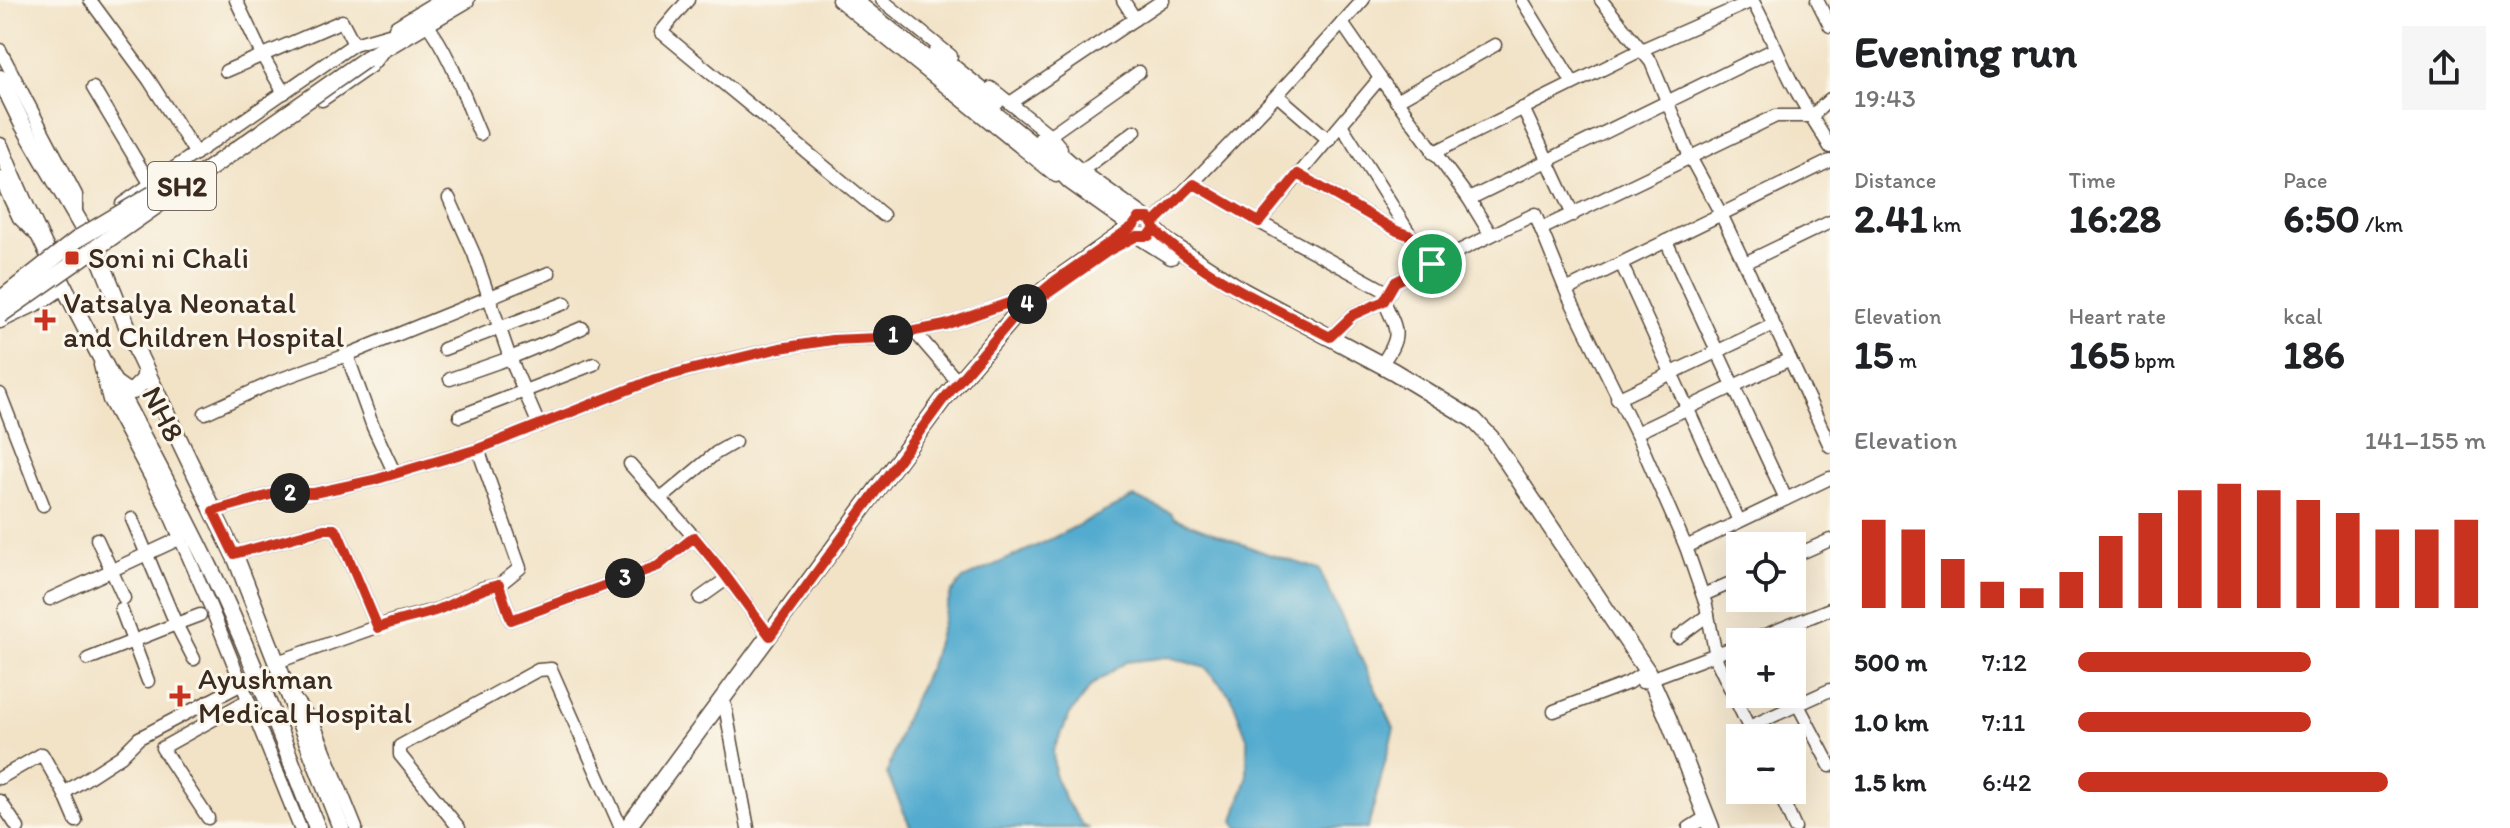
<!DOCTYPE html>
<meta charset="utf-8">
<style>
body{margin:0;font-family:Itim,sans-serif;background:#f6f6f6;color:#202124;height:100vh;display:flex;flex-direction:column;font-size:30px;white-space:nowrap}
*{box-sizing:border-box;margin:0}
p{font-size:26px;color:#757577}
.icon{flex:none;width:44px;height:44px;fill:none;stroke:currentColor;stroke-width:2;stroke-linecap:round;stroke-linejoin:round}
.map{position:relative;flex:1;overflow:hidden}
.panel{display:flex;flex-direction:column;background:#fff;width:680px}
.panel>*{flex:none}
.controls{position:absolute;left:1726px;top:532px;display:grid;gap:16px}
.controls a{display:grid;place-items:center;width:80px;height:80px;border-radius:0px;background:#fff;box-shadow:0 8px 32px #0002;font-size:40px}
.pin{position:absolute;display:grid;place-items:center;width:68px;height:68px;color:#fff;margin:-34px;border:4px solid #fff;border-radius:50%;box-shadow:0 2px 8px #0007}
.km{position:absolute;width:40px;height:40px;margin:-20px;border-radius:50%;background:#222;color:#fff;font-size:22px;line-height:40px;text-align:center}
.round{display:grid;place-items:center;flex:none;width:84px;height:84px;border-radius:0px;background:#f6f6f6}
.head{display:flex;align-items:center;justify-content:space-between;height:136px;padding:0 24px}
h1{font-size:44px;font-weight:700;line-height:60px}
.stats{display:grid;grid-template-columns:repeat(3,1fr);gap:12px;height:136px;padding:8px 24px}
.stats div{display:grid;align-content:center}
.stats b{font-size:40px;font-weight:700}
.stats small{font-size:22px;font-weight:400}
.stats p{font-size:22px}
.chart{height:224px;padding:16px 24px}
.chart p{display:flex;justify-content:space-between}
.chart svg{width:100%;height:144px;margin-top:8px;stroke:#c8321e;stroke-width:6}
ul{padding:0 24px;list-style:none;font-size:26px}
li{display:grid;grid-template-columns:128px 96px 1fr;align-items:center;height:60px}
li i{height:20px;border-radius:10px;background:#c8321e}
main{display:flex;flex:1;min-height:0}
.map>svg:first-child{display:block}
.water{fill:#52abcf;stroke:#466a76;stroke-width:2}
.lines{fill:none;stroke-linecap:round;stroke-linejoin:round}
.minor-casing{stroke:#564637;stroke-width:15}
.major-casing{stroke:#564637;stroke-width:19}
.minor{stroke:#fff;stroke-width:12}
.major{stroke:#fff;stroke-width:16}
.major-bridge-casing{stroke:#564637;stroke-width:19;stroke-linecap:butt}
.major-bridge{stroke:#fff;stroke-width:16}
.route-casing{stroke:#fff;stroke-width:16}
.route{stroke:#c8321e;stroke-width:10}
.poi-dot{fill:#c8321e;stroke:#fbf7ec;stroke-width:3}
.labels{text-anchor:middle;stroke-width:6;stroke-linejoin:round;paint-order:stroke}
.shield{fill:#fbf7ec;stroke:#75685c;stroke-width:2}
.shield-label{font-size:28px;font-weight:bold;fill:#3b2a1e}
.poi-label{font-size:30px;fill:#3b2a1e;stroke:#fbf7ec;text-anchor:start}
.street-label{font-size:30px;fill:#3b2a1e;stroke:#fbf7ec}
</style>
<main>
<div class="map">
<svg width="1830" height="828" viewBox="0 0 1830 828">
<rect width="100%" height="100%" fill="#fbf7ec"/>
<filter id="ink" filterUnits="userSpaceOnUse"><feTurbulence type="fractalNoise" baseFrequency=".0125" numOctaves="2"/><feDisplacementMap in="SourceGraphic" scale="16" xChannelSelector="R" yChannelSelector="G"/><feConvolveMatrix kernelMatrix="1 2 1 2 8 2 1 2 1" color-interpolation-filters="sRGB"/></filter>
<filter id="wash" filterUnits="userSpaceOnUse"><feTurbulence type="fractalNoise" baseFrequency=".006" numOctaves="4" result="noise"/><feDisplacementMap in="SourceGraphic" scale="32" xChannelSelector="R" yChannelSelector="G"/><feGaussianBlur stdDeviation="1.8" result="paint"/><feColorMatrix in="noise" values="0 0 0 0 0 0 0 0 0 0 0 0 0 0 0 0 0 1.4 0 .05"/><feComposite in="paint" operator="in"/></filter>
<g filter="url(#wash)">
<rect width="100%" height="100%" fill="#f2e3c7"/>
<path class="water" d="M1134 497 1171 513 1174 518 1268 554 1319 569 1394 728 1368 828H1238L1234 821 1247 778V738L1231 696 1206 668 1169 657 1126 662 1092 685 1070 714 1053 751 1055 777 1066 801 1082 824 1088 828H911L887 774 903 723 931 663 951 593 963 579 1045 542Z"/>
</g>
<g filter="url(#ink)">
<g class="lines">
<g class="minor-casing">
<g id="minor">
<path d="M90 0 149 80 196 154"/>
<path d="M236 0 262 55 284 93"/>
<path d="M688 0 661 32 883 215"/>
<path d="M838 0 1056 176"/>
<path d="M882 0 951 56"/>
<path d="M1123 0 1135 19"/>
<path d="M1522 0 1573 83"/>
<path d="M1752 0C1769 30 1780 62 1797 92 1807 111 1819 128 1830 147"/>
<path d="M1817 0 1830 26"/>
<path d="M426 23C451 55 464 97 480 134"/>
<path d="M1342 23 1380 78"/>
<path d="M0 50 76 195V216"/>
<path d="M226 71 342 21 354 44"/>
<path d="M93 88 151 185"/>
<path d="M991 88 1050 135 1061 148"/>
<path d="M1277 95 1329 140"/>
<path d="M322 100 371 66 380 55"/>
<path d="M1396 101 1495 45"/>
<path d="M1010 103 1163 0"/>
<path d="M1523 108 1573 215"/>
<path d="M1342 126 1411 236"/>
<path d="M1050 135 1139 72"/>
<path d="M1433 153 1641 50 1752 1"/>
<path d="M1075 166 1080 172 1135 131"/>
<path d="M1298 174 1397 231 1411 236 1432 264"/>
<path d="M0 178 19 218 35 234"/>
<path d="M1194 184 1259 222"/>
<path d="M449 198 474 254 510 358 539 425"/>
<path d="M1469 199 1775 49"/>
<path d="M122 204 354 44 389 34"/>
<path d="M1153 224 1277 95 1363 0"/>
<path d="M1541 229 1567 293 1636 433 1790 359 1721 214 1690 157 1651 62 1601 0"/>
<path d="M1666 241 1786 499"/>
<path d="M1621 263 1739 521"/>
<path d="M1745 263 1830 222"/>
<path d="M1566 290 1830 161"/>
<path d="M1389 293 1259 222 1380 78 1469 199 1491 235"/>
<path d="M0 322 44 301 63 288"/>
<path d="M914 331 958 382"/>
<path d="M1330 337 1353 315 1384 301 1395 282 1535 214 1541 229 1776 116H1812L1830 99"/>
<path d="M444 349 565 303"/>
<path d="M347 355 373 427 395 474"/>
<path d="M1790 359 1830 446"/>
<path d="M100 365 109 400 166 506 211 608 300 828"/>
<path d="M1381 365C1402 335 1398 332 1384 301"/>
<path d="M450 379 510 358 582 328"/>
<path d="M0 394 43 505"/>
<path d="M1617 399 1773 325"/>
<path d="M205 413 273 382 347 355 549 273"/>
<path d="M460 416 594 364"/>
<path d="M1636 433 1686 547 1706 605 1717 661 1754 738"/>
<path d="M478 449 520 568 499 585"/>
<path d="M630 464 694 537"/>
<path d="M661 499 716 453 735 442"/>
<path d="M213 511 277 493H314L374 480 478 449 655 379 728 360 780 348 832 340 879 338 945 325 1034 294"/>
<path d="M132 519 176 624 200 615"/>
<path d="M97 539 124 598"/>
<path d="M1686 547 1830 478"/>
<path d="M234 554 324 529H334L338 533 378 628"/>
<path d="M1792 557 1830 540"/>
<path d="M1703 595 1740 579"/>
<path d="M700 598 728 578"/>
<path d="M50 599 179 539"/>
<path d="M121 609 148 681"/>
<path d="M1678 637 1708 615"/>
<path d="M1748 642 1830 609"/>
<path d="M88 659 176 624 194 659"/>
<path d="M277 662 393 621 439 609 483 588 499 585 511 620 658 566 694 537 722 571 770 636"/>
<path d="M1642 682 1740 645"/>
<path d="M294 698 314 724 356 828"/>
<path d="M720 703 725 706 748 828"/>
<path d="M1798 705 1830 766"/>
<path d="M1554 711 1628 683 1639 676"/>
<path d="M1749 727 1830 690"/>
<path d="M0 778 42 754 64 793 121 756 139 738 242 684"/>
<path d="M1778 790 1795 828"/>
<path d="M64 793 76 821"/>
<path d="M0 801 18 828"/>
<path d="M208 818 162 748 248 700"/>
<path d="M459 828 400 755V746L538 670 551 669 621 828"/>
<path d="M1689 828 1700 821"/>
</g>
</g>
<g class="major-casing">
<g id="major">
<path d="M397 28 443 0"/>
<path d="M936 54 996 102"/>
<path d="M366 59 466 0"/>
<path d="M0 78 22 123 99 256 140 358 237 561 341 828"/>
<path d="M1042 139 1080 172 1143 217"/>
<path d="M0 146C59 293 142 427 211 570 251 653 283 742 317 828"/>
<path d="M1154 229 1166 241 1243 291 1393 371 1474 420 1491 438 1647 671 1668 718 1711 828"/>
<path d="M1141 237 1171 256"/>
<path d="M116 384 126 391H133L144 380 146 370"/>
<path d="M627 828 942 401 1020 310 1056 280 1133 226 1070 181 1043 153 853 0"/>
</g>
</g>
<use href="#minor" class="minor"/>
<use href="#major" class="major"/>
<g class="major-bridge-casing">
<g id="major-bridge">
<path d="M0 300 79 238 153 194"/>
<path d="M0 315 366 59"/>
</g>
</g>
<use href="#major-bridge" class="major-bridge"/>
</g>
</g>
<g class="lines" filter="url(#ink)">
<g class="route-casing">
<path id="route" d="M1432 264 1395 282 1384 301 1353 315 1330 337C1273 307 1201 276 1154 229L1149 236H1137L1110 250 1047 294 1043 291 945 325 879 338 832 340 780 348 693 369 655 379 478 449 374 480 314 493H277L213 511 234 554 324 529H334L338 533 378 628C398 619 419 617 440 609 460 601 477 589 499 585L511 620 658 566 694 537 722 571 770 636 942 401 1020 310 1056 280 1133 226 1139 218H1149L1153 224 1194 184 1259 222 1298 174 1397 231 1411 236 1432 264"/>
</g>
<use href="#route" class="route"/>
</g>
<g class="poi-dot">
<rect x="64" y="250" width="16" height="16" rx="4"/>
<path d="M41 308h8v8h8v8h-8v8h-8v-8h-8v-8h8z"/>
<path d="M176 684h8v8h8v8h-8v8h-8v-8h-8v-8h8z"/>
</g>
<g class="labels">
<rect class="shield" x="148" y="162" width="68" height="48" rx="6"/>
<g class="shield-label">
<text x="182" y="196">SH2</text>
</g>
<g class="poi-label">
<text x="88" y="268">Soni ni Chali</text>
<text x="63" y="313">Vatsalya Neonatal<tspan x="63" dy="34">and Children Hospital</tspan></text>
<text x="198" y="689">Ayushman<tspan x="198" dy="34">Medical Hospital</tspan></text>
</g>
<g class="street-label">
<text transform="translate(163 414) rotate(63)" y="10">NH8</text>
</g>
</g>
</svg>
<div class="controls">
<a><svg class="icon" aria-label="locate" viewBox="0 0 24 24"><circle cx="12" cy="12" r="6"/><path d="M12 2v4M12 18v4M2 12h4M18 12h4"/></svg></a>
<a>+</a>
<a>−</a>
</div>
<div class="pin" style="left:1432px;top:264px;background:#1e9e55"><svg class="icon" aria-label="arrive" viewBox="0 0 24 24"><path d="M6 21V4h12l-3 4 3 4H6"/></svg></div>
<b class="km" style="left:893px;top:335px">1</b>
<b class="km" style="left:290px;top:493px">2</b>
<b class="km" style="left:625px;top:578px">3</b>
<b class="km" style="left:1027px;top:304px">4</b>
</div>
<section class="panel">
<div class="head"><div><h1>Evening run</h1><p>19:43</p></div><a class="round"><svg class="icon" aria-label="share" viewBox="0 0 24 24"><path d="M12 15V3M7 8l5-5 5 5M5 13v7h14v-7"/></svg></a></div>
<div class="stats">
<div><p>Distance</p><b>2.41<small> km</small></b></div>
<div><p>Time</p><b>16:28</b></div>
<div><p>Pace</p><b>6:50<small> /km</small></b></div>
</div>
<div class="stats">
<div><p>Elevation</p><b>15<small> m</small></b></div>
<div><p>Heart rate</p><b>165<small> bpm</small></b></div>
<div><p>kcal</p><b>186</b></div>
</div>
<div class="chart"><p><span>Elevation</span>141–155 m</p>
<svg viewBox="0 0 160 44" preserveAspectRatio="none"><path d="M5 44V17M15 44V20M25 44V29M35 44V36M45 44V38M55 44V33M65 44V22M75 44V15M85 44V8M95 44V6M105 44V8M115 44V11M125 44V15M135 44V20M145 44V20M155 44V17"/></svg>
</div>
<ul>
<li><b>500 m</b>7:12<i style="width:57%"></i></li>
<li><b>1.0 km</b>7:11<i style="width:57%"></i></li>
<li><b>1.5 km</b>6:42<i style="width:76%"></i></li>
</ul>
</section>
</main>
